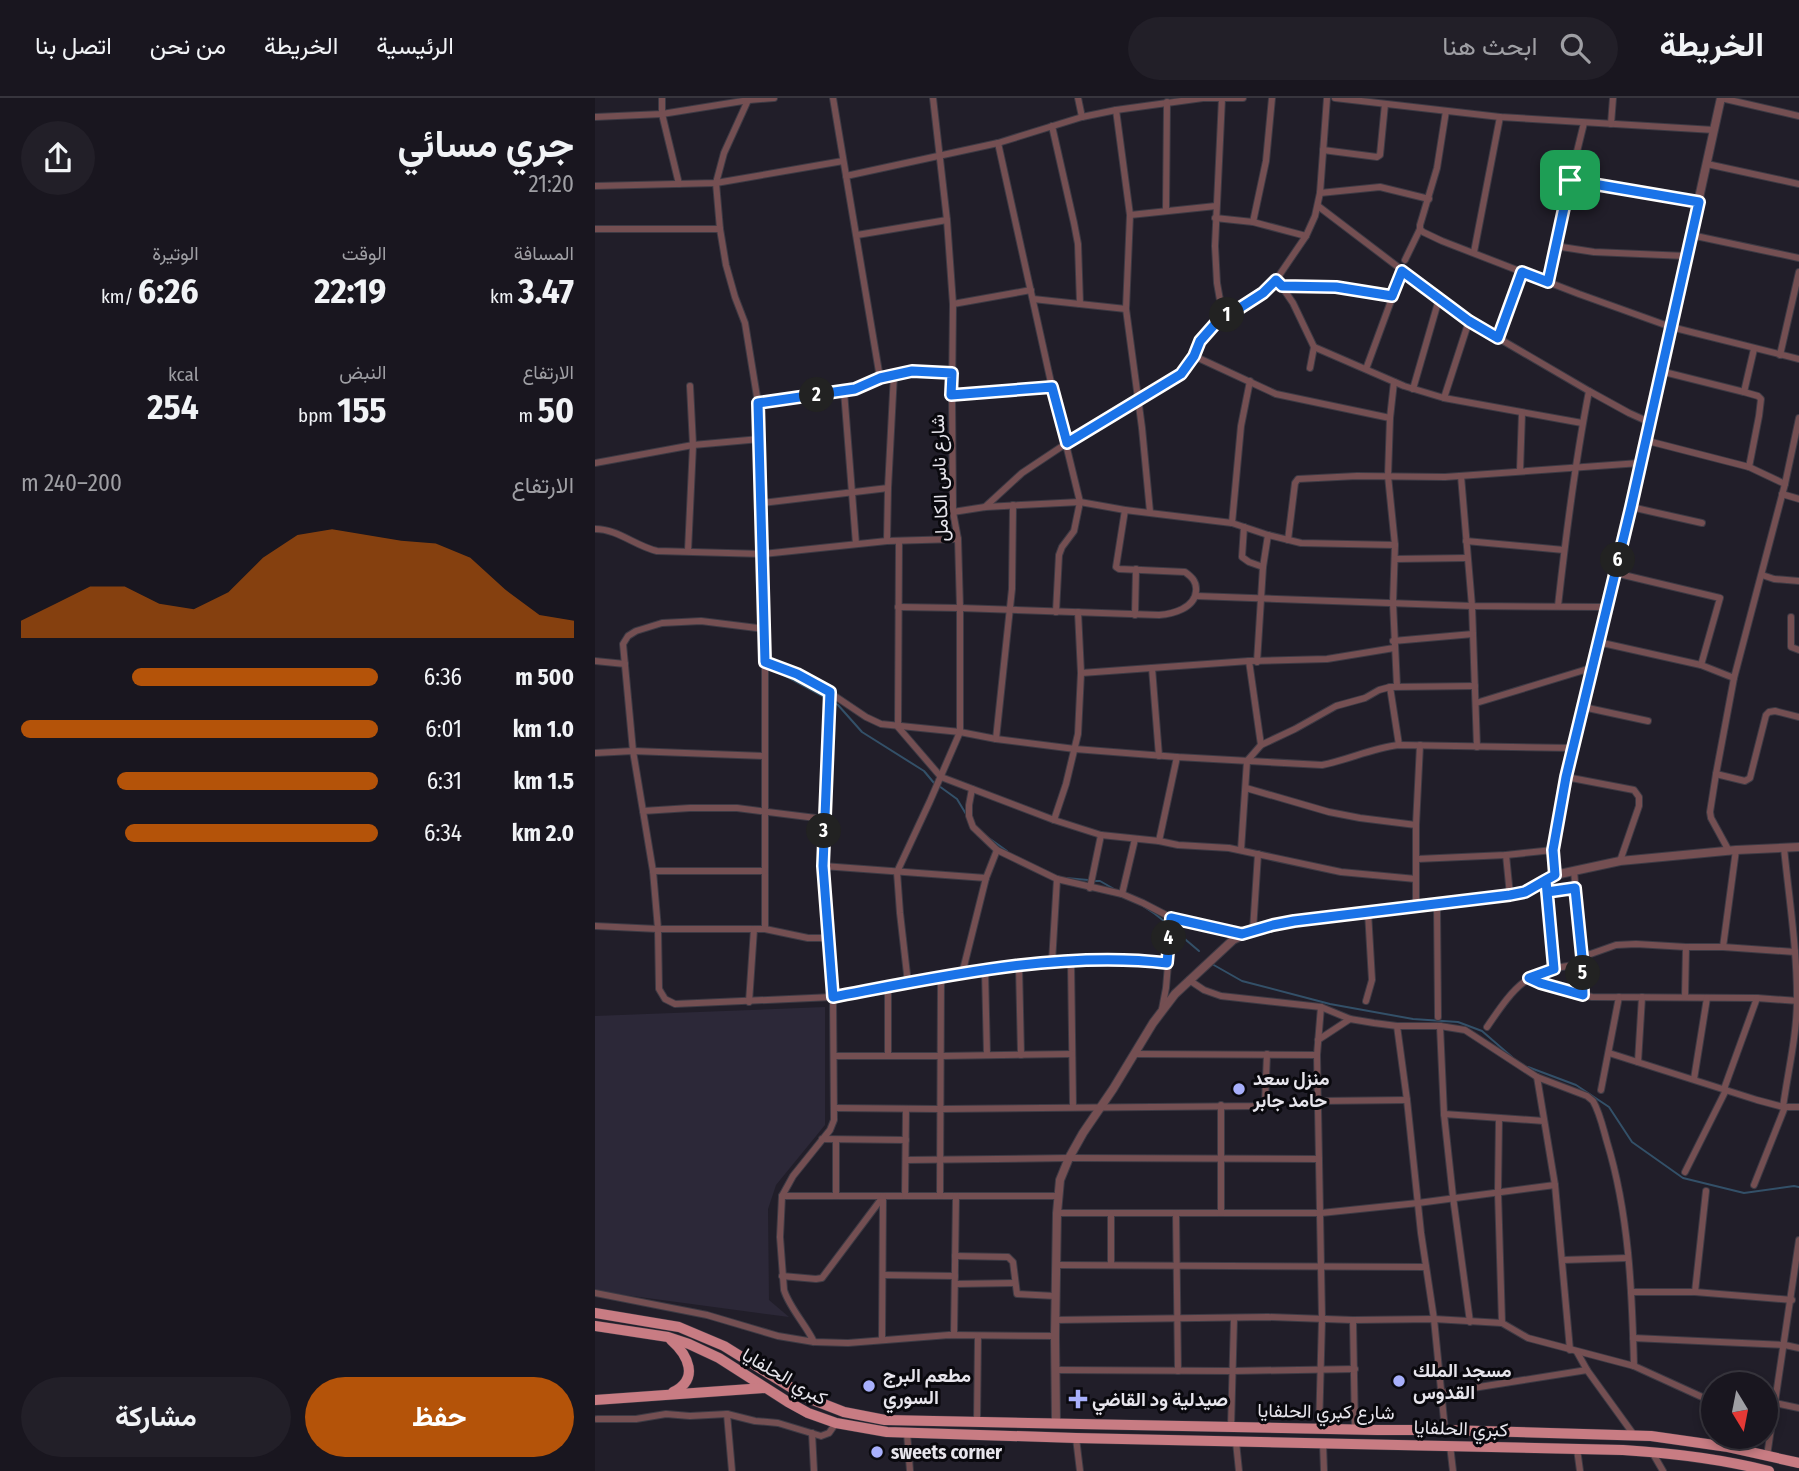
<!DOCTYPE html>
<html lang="ar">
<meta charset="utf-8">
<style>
body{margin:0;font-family:"Fira Sans Condensed",Vazirmatn,sans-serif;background:#221f28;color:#f1f3f6;direction:rtl;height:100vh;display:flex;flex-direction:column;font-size:26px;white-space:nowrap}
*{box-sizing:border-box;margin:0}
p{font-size:23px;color:#9f9fa4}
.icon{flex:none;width:38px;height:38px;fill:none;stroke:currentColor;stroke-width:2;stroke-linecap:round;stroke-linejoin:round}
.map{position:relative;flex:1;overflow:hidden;direction:ltr}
.sheet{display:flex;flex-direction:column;background:#19161f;width:595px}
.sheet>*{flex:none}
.needle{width:46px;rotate:170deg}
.controls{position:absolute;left:1106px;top:1274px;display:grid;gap:14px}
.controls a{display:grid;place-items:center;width:77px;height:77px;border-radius:50%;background:#19161f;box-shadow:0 4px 10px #0003,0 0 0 2px #37353d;font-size:35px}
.pin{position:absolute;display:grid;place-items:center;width:60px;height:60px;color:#fff;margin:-30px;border-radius:14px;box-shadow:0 4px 10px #0006}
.km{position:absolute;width:35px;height:35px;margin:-18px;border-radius:50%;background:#222;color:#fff;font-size:19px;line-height:35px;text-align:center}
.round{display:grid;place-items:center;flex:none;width:74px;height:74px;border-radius:37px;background:#221f28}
.head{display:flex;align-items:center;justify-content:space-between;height:119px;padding:0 21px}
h1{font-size:38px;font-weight:700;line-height:52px}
.metrics{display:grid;grid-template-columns:repeat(3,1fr);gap:10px;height:119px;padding:7px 21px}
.metrics div{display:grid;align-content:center}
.metrics b{font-size:35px;font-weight:700}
.metrics small{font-size:19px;font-weight:400}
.metrics p{font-size:19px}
.chart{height:196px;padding:14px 21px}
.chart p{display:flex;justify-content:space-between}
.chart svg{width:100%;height:126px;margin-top:7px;fill:#b45309;opacity:.7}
.cta{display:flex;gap:14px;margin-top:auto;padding:14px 21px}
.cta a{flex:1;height:80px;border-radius:42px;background:#b45309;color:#fff;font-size:28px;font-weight:700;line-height:80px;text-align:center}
.cta a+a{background:#221f28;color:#f1f3f6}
ul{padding:0 21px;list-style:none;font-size:23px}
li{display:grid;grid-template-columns:112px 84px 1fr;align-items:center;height:52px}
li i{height:18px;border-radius:9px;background:#b45309}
header{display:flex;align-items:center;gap:42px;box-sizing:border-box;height:98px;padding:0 35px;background:#19161f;border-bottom:2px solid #37353d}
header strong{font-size:33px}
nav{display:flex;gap:38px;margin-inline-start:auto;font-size:24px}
.search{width:490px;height:63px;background:#221f28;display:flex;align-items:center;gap:18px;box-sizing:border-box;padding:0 24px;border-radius:38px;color:#9f9fa4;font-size:26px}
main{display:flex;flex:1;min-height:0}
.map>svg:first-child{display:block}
.built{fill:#2c2838}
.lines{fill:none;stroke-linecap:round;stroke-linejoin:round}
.stream{stroke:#335068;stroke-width:2}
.minor-casing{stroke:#3d3a44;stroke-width:8}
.tertiary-casing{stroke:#3d3a44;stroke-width:10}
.primary-casing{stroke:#3d3a44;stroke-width:11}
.minor{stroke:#744f52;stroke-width:6}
.tertiary{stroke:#744f52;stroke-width:8}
.primary{stroke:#c87c83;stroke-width:10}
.route-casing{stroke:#fff;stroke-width:14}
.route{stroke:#1a73e8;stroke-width:9}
.poi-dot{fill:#a8b0fc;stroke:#0a090e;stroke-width:2.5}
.labels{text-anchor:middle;stroke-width:6;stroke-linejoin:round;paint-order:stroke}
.street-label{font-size:19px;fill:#e7e5ec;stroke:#0a090e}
.poi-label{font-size:19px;font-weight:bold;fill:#e7e5ec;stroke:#0a090e;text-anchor:start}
</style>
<header>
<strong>الخريطة</strong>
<div class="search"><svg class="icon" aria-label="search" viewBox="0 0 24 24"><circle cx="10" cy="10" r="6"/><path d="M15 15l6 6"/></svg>ابحث هنا</div>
<nav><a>الرئيسية</a><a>الخريطة</a><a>من نحن</a><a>اتصل بنا</a></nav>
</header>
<main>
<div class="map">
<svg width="1204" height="1373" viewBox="0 0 1204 1373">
<rect width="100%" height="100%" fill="#211e29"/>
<path class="built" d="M230 909V1027L181 1087 173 1111 174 1202 194 1219 0 1193V918Z"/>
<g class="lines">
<g class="stream">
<path d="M174 569 233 601"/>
<path d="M238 604 243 607 267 634 329 673 339 685"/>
<path d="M344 688 362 701 371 716"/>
<path d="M391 738 412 753"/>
<path d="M471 780 493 782"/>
<path d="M498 783H505L519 791"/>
<path d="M548 808 560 816 574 827"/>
<path d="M578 831 604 853"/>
<path d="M617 866 647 883 735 906 818 921 863 924 887 933 917 959"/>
<path d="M933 969 981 987 1014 1009 1037 1044 1088 1080 1149 1095 1199 1088 1204 1089"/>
</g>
<g class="minor-casing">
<g id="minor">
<path d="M67 0V16L84 86"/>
<path d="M154 0 129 55 121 85 125 131 131 167 140 199 150 225 163 305 170 531V831"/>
<path d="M238 0 285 280"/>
<path d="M483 0 487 19"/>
<path d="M627 0 620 148 622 185 628 219"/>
<path d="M740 0 905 19 1119 32"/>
<path d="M1126 0 1204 18"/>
<path d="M521 12 535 117 531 211 547 330 555 414"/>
<path d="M0 19 67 16 154 2 179 0"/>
<path d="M1016 26 1018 0"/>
<path d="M457 28 479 125 483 146 485 206"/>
<path d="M403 45 457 289 485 404 479 433 467 449 464 457 461 514"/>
<path d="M728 52 782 59 785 57 790 6"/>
<path d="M1112 66 1204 86"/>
<path d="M251 78 403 45 487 19 521 12 608 0H648"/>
<path d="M975 82 1104 104"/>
<path d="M0 88 121 85 248 63"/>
<path d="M725 95 785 89 834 101"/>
<path d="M723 108 874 223 994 293 1034 315 1054 324"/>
<path d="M571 112 572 4"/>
<path d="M535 117 621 108"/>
<path d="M620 120 658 124 711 138"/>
<path d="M658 124 671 63 677 0"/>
<path d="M0 131H125"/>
<path d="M825 131 828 134 847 143 984 196 1076 229 1204 261"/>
<path d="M262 137 352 122"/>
<path d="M1096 137 1204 160"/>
<path d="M960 148 999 154 1091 158"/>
<path d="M879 154 905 19"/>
<path d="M810 162 825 131V127L842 70 851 13"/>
<path d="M953 184 975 82 989 25"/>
<path d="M685 186 698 205 719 249 715 270"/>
<path d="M687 188 741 189 797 198"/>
<path d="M438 201 531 211"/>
<path d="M358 206 436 192"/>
<path d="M903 240 927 174"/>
<path d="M719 249 809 288 849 300 987 325"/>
<path d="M1185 257 1204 174"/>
<path d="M599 258 681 296 795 320"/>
<path d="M771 271 807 173"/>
<path d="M1065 273 1149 294 1163 298 1166 301 1164 318 1154 369"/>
<path d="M799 284 795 320 793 378 800 447 798 505 802 588"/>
<path d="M818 291 844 201"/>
<path d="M249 293 261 446"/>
<path d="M1149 294 1159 251"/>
<path d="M357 297 457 289"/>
<path d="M849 300 874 223"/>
<path d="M163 305 260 291 285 280 317 273 357 276"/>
<path d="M1049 342 1154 369 1190 386"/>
<path d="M0 365 98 347 165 341"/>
<path d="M925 373 927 315"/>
<path d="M866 378 877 508 882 649"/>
<path d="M1187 396 1204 401"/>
<path d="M167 405 293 390"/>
<path d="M390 409 427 375 472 345 586 276 599 258 605 243 620 226 668 195 681 182 711 138 720 118 725 95 732 0"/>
<path d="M1036 409 1107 425"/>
<path d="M358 414 390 409 485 404 530 412 637 425 673 437 706 445 800 447"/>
<path d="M637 425 646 328 655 283"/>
<path d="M649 429 647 459 654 464 668 469"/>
<path d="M0 431C23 431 40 448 62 453L168 456 292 443 363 441"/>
<path d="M693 442 700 385 703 381 762 378 850 379 1045 365"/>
<path d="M292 443 293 390 299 276"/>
<path d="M304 443 303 629 346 679 459 722 506 737 564 743 583 747 634 750 746 774 821 781"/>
<path d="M871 443 969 452"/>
<path d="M93 453 98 347 95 288"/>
<path d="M800 461 871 460"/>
<path d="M1167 477 1179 481 1204 483"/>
<path d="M601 498 877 508 1010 509"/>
<path d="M963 508C971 436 980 364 994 293"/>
<path d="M303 509 365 510 564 517C578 516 600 510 601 493 602 484 597 479 590 474L524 471 521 469 530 412"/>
<path d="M540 517 541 471"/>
<path d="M1196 519V549L1204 552"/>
<path d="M170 531 106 523 67 525 41 533 33 538 28 546 38 653 58 773 63 831 64 891 70 901 80 906 238 899 346 879 457 864 531 862 572 865"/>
<path d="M798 543 878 536"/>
<path d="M1003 544 1106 567 1125 500 1020 475"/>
<path d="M0 563 30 566"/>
<path d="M654 563 666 647"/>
<path d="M170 564 202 575 219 584 271 619 286 626 365 634 401 641 480 651 582 659 727 667C753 662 777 650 804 647L978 650"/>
<path d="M662 564 668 469 673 437"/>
<path d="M1106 567 1139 580"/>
<path d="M557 570 564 658"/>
<path d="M486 575 654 563 732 561 799 550"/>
<path d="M795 589 804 647"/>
<path d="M881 605 996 570"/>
<path d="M988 609 1053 623"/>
<path d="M401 641 417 491 418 407"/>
<path d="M0 655 38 653 169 658"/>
<path d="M1121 676 1150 683 1155 680 1171 617 1174 614 1180 613 1204 619"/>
<path d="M971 679 1039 692 1044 699V708L1025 763"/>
<path d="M651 690 734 714 765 720 821 727"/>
<path d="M377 691 374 707V718L378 729 402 752 462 781 527 796 548 805 577 820 647 836"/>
<path d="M48 713 95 710H142L229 721"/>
<path d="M459 722 471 686 483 636 486 575 483 514"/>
<path d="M564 743 582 659"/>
<path d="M646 752 652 663 666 647 700 631 741 608 770 600 784 592 795 589 880 588"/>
<path d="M1134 753 1116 720 1115 714 1121 676 1139 580 1190 386 1204 320"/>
<path d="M911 757 915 797"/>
<path d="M822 761 911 757 958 752"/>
<path d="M228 768 391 780"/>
<path d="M58 773H170"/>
<path d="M979 773 987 859 988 897 997 899 1162 900 1204 903"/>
<path d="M951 782 959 871"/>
<path d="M495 790 506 737"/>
<path d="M952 794 980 790"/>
<path d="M527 796 540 741"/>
<path d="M842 807 843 919"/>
<path d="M821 809V727L825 647"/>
<path d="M0 828 63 831H170L213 840H235"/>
<path d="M658 832 663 756"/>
<path d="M1128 849 1141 752"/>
<path d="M987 859 1021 847 1041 846 1091 849H1128L1200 854"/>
<path d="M476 863 478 1009"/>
<path d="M457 864 462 781"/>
<path d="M424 868 426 957"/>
<path d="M390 873 392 957"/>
<path d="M367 876 391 780 402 752"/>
<path d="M934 880 945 885 988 897"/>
<path d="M594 882 609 892 626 898 726 909 755 921 779 925 802 928H845L870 932 942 979 992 998 998 1003C1005 1015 1008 1030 1012 1044 1034 1116 1037 1193 1039 1268"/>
<path d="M313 885 305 815 302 774 335 703 365 634V510L363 441 358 414 357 297 358 206 352 122 338 0"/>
<path d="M1090 899 1091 849"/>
<path d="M771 903 777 882 773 814"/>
<path d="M154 904 159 831"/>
<path d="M567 911 571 890 577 820"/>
<path d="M802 928 812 1002 826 1135 839 1221 850 1332"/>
<path d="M845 928 849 1016"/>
<path d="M892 929C922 885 932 872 987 866"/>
<path d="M723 942 755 921"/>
<path d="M1014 955 1162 1002 1188 1009H1204"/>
<path d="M539 956 722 957"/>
<path d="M293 957V889"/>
<path d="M239 958H347L477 956"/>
<path d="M1043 964 1047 899"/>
<path d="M942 979 960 1087 975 1252"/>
<path d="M1099 981 1112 900"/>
<path d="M1129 991 1162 900"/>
<path d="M1006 992 1024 899"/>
<path d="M723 1003 812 1002"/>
<path d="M1188 1009C1193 973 1202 937 1202 901 1202 850 1194 800 1189 750"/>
<path d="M239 1010 346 1011 666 1008 670 1004 672 956"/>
<path d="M904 1020 903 1094 907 1225"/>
<path d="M227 1041 311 1042"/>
<path d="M311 1062 474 1060 724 1061"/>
<path d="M1090 1074 1131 992"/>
<path d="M1159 1087 1190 1009"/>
<path d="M187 1098H463"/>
<path d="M241 1098V1042"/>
<path d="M310 1098 311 1011"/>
<path d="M345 1098 346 879"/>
<path d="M462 1115H726L823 1105 960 1087"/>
<path d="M581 1115 583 1273"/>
<path d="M626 1115V1007"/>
<path d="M360 1158 413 1159 418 1164 422 1196 460 1198"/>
<path d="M967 1162 1033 1160"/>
<path d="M461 1167 831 1169"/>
<path d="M516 1167V1115"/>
<path d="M288 1177 360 1178"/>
<path d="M187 1178 221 1181 227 1180 287 1100"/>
<path d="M360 1186 420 1185"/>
<path d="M1036 1194H1100L1197 1202"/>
<path d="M1100 1194 1111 1093"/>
<path d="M0 1195 112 1217 183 1238 219 1244 253 1245 354 1237 460 1238"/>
<path d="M460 1222 673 1219 758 1222 839 1221 907 1225 933 1240 1039 1268 1118 1304"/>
<path d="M758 1222 760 1332"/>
<path d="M875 1224 858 1099 849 1016 949 1023"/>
<path d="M359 1237 361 1098"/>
<path d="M1038 1240 1190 1247 1204 1250"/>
<path d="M287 1241 288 1098"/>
<path d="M219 1244C211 1227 194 1209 189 1192L185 1139 187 1098 198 1078 235 1032 239 1022 238 899 228 768 235 595"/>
<path d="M982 1254 992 1272 1039 1337"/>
<path d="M461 1272 638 1273 760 1271"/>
<path d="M846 1295 992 1272"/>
<path d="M1180 1305 1204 1310"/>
<path d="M132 1316 137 1373"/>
<path d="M2 1321H41L71 1316 95 1318 132 1316 160 1323 183 1325 226 1338 234 1335 241 1325"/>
<path d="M382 1324 383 1238"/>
<path d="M636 1329 639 1221"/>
<path d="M724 1331 727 1221 722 957 726 909"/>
<path d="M217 1335 219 1373"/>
<path d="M312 1335 315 1373"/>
<path d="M481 1340 485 1373"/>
<path d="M641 1344 644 1373"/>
<path d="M728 1345 729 1373"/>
<path d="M855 1347 858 1373"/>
<path d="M982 1351 985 1373"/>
<path d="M1057 1354 1068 1373"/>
<path d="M1172 1358 1204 1142"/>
</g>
</g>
<g class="tertiary-casing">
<g id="tertiary">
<path d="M960 777 958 752 971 679 1036 409 1126 0"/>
<path d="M461 1325 460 1238 462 1115 465 1082 474 1060 488 1035 518 991 558 925 580 896 638 842 658 832 699 823 915 797 930 794 960 777 1025 763 1141 752 1204 749"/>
</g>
</g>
<g class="primary-casing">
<g id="primary">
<path d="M0 1215 84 1229 129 1248 213 1300 249 1314 290 1322 782 1332H850L1056 1338 1133 1349 1204 1365"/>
<path d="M0 1228 73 1239 94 1246 124 1260 193 1304 213 1315 241 1325 292 1334 481 1340 1028 1352C1078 1355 1126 1361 1174 1373"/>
<path d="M76 1242C93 1257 105 1281 78 1294"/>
<path d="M0 1302 170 1290"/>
</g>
</g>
<use href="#minor" class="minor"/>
<use href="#tertiary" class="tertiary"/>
<use href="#primary" class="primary"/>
</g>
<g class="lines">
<g class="route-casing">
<path id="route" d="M975 82 953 184 927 174 903 240 874 223 807 173 797 198 741 189 687 188 681 182 668 195 620 226 605 243 599 258 586 276 472 345 457 289 356 297 357 275 317 273 285 280 260 291 163 305 170 564 202 576 235 594 228 768 238 899C344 879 465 852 572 865L576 820 647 836 678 827 699 823 915 797 930 794 951 782 952 794 980 790 987 859 988 897 945 885 934 880 959 871 952 794 951 782 960 777 958 752 971 679 1036 409 1104 104 975 82"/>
</g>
<use href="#route" class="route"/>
</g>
<g class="poi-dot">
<circle cx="644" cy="991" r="7"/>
<circle cx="804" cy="1283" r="7"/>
<circle cx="274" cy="1288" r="7"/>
<path d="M479.5 1290.5h7v7h7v7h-7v7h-7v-7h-7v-7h7z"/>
<circle cx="282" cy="1354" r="7"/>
</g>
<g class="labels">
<g class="street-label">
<text transform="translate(344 380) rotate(-92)" y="7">شارع ناس الكامل</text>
<text transform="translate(190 1278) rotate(30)" y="7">كبري الحلفايا</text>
<text transform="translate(731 1313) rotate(1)" y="7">شارع كبري الحلفايا</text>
<text transform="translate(866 1330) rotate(2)" y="7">كبري الحلفايا</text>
</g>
<g class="poi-label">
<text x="658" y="987">منزل سعد<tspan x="658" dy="22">حامد جابر</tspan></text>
<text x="818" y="1279">مسجد الملك<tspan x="818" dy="22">القدوس</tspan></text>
<text x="288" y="1284">مطعم البرج<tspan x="288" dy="22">السوري</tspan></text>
<text x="497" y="1308">صيدلية ود القاضي</text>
<text x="296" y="1361">sweets corner</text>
</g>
</g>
</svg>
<div class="controls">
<a><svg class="needle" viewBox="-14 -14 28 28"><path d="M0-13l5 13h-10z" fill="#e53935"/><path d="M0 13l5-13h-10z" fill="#9f9fa4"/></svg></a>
</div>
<div class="pin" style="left:975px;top:82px;background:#1e9e55"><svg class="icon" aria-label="arrive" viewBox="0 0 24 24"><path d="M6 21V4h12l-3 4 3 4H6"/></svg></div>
<b class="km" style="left:632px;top:217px">1</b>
<b class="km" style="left:222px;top:297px">2</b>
<b class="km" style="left:229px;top:733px">3</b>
<b class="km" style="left:574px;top:840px">4</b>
<b class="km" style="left:988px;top:875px">5</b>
<b class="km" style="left:1023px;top:462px">6</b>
</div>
<section class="sheet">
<div class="head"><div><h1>جري مسائي</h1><p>21:20</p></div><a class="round"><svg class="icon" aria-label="share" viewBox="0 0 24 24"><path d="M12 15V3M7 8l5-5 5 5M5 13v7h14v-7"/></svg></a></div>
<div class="metrics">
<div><p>المسافة</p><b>3.47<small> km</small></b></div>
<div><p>الوقت</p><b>22:19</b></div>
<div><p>الوتيرة</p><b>6:26<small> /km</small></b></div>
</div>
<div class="metrics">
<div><p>الارتفاع</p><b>50<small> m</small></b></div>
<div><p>النبض</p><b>155<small> bpm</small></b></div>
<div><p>kcal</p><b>254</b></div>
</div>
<div class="chart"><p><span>الارتفاع</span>200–240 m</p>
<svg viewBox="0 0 160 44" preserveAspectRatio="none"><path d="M0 44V38L10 32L20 26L30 26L40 32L50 34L60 28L70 16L80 8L90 6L100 8L110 10L120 11L130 16L140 27L150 36L160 38V44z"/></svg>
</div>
<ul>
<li><b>500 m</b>6:36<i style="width:69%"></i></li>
<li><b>1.0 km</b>6:01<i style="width:100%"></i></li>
<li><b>1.5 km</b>6:31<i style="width:73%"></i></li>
<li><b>2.0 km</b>6:34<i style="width:71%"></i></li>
</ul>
<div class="cta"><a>حفظ</a><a>مشاركة</a></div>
</section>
</main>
